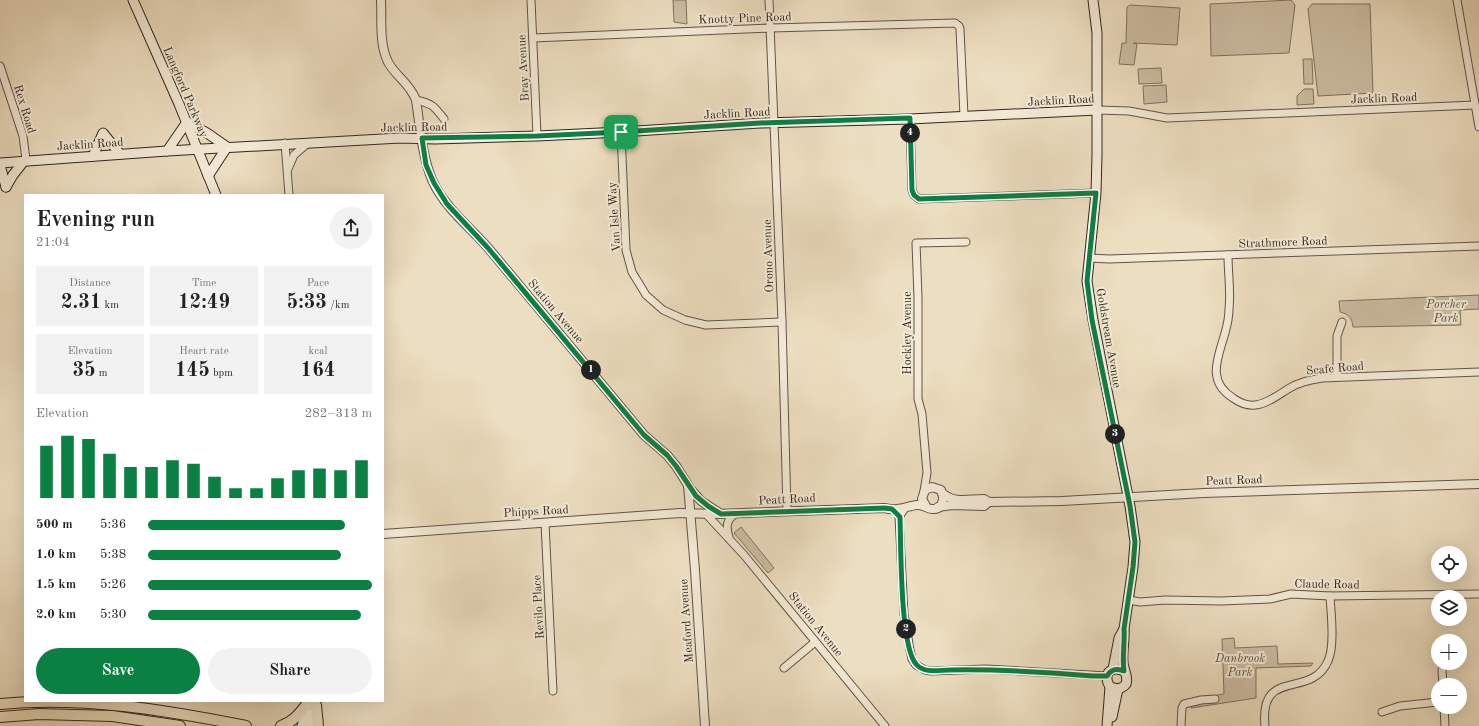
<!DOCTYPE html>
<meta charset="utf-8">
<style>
body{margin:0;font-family:"Old Standard TT",serif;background:#f2f2f2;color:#222;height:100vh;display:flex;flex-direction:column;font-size:15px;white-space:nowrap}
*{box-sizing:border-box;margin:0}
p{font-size:13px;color:#767676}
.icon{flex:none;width:22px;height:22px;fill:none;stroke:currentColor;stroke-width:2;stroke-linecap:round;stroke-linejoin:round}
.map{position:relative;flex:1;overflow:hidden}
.side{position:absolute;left:24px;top:194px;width:360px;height:508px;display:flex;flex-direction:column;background:#fff;border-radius:0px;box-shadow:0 4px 16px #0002}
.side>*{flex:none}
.controls{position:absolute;left:1431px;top:546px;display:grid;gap:8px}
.controls a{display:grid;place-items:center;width:36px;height:36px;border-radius:50%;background:#fff;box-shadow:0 4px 16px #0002;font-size:20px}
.pin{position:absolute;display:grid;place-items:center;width:34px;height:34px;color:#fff;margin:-17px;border-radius:8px;box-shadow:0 2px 6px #0006}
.km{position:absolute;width:20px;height:20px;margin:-10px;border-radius:50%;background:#222;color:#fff;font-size:11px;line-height:20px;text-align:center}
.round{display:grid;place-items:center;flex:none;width:42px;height:42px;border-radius:21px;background:#f2f2f2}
.summary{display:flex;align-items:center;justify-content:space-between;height:68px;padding:0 12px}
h1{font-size:22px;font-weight:700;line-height:30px}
.figures{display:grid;grid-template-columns:repeat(3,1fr);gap:6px;height:68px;padding:4px 12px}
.figures div{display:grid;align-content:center;border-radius:0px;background:#f2f2f2;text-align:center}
.figures b{font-size:20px;font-weight:700}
.figures small{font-size:11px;font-weight:400}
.figures p{font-size:11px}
.chart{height:112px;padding:8px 12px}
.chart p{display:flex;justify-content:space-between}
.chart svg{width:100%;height:72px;margin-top:4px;stroke:#0b8043;stroke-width:6}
.primary-button{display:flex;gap:8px;margin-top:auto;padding:8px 12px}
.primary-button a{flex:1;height:46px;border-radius:24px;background:#0b8043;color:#fff;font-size:16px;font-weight:700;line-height:46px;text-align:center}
.primary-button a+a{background:#f2f2f2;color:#222}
ul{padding:0 12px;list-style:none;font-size:13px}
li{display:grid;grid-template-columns:64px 48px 1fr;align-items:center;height:30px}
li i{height:10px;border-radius:5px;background:#0b8043}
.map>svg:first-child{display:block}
.green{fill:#cdbfa5;stroke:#807262}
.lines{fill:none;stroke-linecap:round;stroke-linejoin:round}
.minor-casing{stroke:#625347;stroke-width:9}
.tertiary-casing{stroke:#625347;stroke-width:10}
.secondary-casing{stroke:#34251f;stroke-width:11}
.primary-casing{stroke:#34251f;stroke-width:12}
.minor{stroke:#f3ead6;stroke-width:7}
.tertiary{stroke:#f3ead6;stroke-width:8}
.secondary{stroke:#f3ead6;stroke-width:9}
.primary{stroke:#ecdec0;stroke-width:10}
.route-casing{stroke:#fff;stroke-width:8}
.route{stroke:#0b8043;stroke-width:5}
.labels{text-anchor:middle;stroke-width:4;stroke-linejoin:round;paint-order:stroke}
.street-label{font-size:12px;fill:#34251f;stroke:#f3ead6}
.park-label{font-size:12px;font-style:italic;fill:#5a4c40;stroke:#f3ead6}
</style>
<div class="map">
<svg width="1479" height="726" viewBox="0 0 1479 726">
<rect width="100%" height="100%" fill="#ecdec0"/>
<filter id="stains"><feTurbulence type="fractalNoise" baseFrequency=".005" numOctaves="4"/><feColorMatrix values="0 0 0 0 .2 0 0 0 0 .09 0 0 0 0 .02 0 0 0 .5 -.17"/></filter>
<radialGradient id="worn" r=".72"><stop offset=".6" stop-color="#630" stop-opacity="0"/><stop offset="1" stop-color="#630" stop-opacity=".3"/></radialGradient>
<g class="green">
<path d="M673 0H686L687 24 674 22Z"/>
<path d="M1291 0 1295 5 1289 53 1211 56 1210 4Z"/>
<path d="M1312 4H1370L1373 93 1318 96 1308 9Z"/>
<path d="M1130 5 1180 8 1177 45 1133 43 1137 44 1134 65 1119 64 1122 43H1126L1127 7Z"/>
<path d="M1303 59H1312L1313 84H1304Z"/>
<path d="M1161 68 1162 83 1139 84 1138 69Z"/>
<path d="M1166 85 1167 102 1144 104 1143 86Z"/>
<path d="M1304 89H1313L1314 104 1297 105V96Z"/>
<path d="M1479 295V309L1460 310 1461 325 1353 327C1352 318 1349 314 1340 312L1339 301Z"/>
<path d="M741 527 774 568 768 573 734 533Z"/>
<path d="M1234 638 1235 648 1277 646 1278 664 1313 663 1311 666 1256 668V698L1191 708 1193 699 1224 694 1222 639Z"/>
</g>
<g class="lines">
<g class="minor-casing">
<g id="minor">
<path d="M531 0 537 136"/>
<path d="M769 0 782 322 787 511"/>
<path d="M1457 0 1479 127"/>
<path d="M533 38 771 28 955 23 959 26 960 29 964 116"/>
<path d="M0 66 23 136 26 160"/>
<path d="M416 100C433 104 434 106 444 119"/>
<path d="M1097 110 1129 111 1167 118 1475 105"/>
<path d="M910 119 912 190 914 195 919 199 1096 193"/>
<path d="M621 132 626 250 632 272 646 295 663 310 685 320 706 325 782 322"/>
<path d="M285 143 289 195"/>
<path d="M288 169 294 155 308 143"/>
<path d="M1228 255C1228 273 1231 292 1229 309 1229 317 1227 326 1225 333 1218 358 1206 381 1233 398 1240 403 1247 406 1255 405 1267 404 1278 395 1288 389 1299 382 1310 380 1322 378L1479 372"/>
<path d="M1089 258 1109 259 1479 246"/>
<path d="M1337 377V336L1342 322"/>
<path d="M924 491 927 473 922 414 918 399V297L916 243 966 242"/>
<path d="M905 508 899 517 904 614 910 650 912 659 916 665 925 670 931 671 986 669 1107 676"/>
<path d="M707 515 744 555 885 726"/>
<path d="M545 523 553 691"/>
<path d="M729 537C726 527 726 520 735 514"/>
<path d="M1128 600 1140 602 1165 600 1221 601 1270 599 1291 594 1330 596 1479 594"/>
<path d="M784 668 815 642"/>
<path d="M1442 670 1443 685"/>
<path d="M1444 707 1445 726"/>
<path d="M1382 712 1400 706 1438 702"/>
<path d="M1181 726 1182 708 1184 704 1201 700 1215 699"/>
<path d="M1265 726C1259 666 1311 700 1328 661 1335 646 1331 613 1330 596"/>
</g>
</g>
<g class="tertiary-casing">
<g id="tertiary">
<path d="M381 0C382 20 379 44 388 62 396 77 409 82 416 100 420 126 422 157 433 182 446 209 470 227 489 249 541 311 593 373 644 435L667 455 676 466 688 485 695 570 705 726"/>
<path d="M688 486 701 501 721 514"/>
<path d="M942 493C955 504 968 499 984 499L989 502 1062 501 1204 493 1479 484"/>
<path d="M938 507 952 505 984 506 989 502"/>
<path d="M383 534 680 513 716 514 885 508C895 512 907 506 917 505 923 504 927 509 932 509 943 510 945 498 941 490L932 487 925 490 922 499 926 506"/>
</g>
</g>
<g class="secondary-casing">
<g id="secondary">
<path d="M133 0 179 104 216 195"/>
<path d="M1093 0 1097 33V155L1096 193 1087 281 1093 320 1130 506 1135 542 1133 567 1124 629C1125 640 1122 650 1123 662 1123 669 1129 677 1126 684 1124 687 1121 688 1118 689L1110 687C1102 674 1111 665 1124 671"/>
<path d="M187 122 207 133 227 147"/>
<path d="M167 151 187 122"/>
<path d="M93 156 103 133 120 154"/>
<path d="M0 163 167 151 400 138 435 139 537 136 621 132 760 123 910 119 1097 110"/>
<path d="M0 165 6 187"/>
<path d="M208 176 227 147"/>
<path d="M6 187 13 175 24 161"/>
<path d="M1113 669 1119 638 1124 629"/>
<path d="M1112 717 1118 689"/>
<path d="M302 726 305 716 307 702"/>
<path d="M310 726 316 706"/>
<path d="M1107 726 1110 687"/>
</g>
</g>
<g class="primary-casing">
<g id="primary">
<path d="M0 704C82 696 166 710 246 726"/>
<path d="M316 705 318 726"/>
<path d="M0 717 39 714 112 716 180 726"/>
<path d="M281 726C293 722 299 714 307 704"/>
</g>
</g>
<use href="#minor" class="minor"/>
<use href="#tertiary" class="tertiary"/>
<use href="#secondary" class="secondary"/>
<use href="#primary" class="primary"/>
</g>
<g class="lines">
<g class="route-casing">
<path id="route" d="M910 118 912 190 914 195 919 199 1096 193 1087 281 1092 320 1130 506 1135 542 1133 567 1124 629C1125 643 1122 657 1124 671 1116 668 1111 669 1107 676H1093C1045 672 998 669 950 670 939 670 924 674 916 664 900 646 901 545 900 517L892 509 885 508 721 514 708 506 696 496 676 466 667 455 644 435 488 248 447 204 434 183 426 165 422 138 537 136 621 132 760 123Z"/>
</g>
<use href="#route" class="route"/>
</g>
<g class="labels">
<g class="street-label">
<text transform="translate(745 18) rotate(-2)" y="4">Knotty Pine Road</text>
<text transform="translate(523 68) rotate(-93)" y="4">Bray Avenue</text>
<text transform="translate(186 92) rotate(67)" y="4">Langford Parkway</text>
<text transform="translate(1384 98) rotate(-2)" y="4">Jacklin Road</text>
<text transform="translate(1061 100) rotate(-3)" y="4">Jacklin Road</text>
<text transform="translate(25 109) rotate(73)" y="4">Rex Road</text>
<text transform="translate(737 113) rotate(-3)" y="4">Jacklin Road</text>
<text transform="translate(414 127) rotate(-1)" y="4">Jacklin Road</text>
<text transform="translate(90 144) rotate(-4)" y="4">Jacklin Road</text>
<text transform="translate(614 217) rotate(-94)" y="4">Van Isle Way</text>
<text transform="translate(1283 242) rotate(-2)" y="4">Strathmore Road</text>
<text transform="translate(768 256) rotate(-92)" y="4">Orono Avenue</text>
<text transform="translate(556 311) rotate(50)" y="4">Station Avenue</text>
<text transform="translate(907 333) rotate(-90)" y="4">Hockley Avenue</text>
<text transform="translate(1109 338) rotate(80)" y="4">Goldstream Avenue</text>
<text transform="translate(1335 368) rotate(-5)" y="4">Scafe Road</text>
<text transform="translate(1234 480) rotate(-2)" y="4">Peatt Road</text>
<text transform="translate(787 499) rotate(-3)" y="4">Peatt Road</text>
<text transform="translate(536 511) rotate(-3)" y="4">Phipps Road</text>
<text transform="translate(1327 584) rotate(1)" y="4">Claude Road</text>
<text transform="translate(538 607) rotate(-93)" y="4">Revilo Place</text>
<text transform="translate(686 621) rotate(-94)" y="4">Meaford Avenue</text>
<text transform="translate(816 624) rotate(51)" y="4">Station Avenue</text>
</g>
<g class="park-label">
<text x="1446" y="308">Porcher<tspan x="1446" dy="14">Park</tspan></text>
<text x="1240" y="662">Danbrook<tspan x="1240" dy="14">Park</tspan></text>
</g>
</g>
<rect width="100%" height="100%" filter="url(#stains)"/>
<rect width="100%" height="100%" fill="url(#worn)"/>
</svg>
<div class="controls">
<a><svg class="icon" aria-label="locate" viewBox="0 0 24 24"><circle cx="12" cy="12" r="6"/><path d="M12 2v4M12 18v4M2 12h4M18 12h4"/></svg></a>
<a><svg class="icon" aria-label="layers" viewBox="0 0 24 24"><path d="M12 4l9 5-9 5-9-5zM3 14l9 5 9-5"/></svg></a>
<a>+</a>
<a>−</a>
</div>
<div class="pin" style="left:621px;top:132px;background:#1e9e55"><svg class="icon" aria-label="arrive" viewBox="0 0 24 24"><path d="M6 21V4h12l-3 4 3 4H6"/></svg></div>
<b class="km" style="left:591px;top:370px">1</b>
<b class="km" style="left:906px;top:629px">2</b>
<b class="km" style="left:1115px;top:434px">3</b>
<b class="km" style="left:910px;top:133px">4</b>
<section class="side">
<div class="summary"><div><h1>Evening run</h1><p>21:04</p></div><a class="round"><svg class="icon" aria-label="share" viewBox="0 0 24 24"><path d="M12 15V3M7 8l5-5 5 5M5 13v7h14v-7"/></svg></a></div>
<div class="figures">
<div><p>Distance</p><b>2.31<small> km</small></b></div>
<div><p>Time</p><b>12:49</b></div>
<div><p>Pace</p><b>5:33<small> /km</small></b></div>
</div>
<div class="figures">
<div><p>Elevation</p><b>35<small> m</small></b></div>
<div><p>Heart rate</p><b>145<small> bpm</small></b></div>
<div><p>kcal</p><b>164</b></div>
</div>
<div class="chart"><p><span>Elevation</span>282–313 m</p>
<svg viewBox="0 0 160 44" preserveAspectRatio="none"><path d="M5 44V12M15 44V6M25 44V8M35 44V17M45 44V25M55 44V25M65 44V21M75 44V23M85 44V31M95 44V38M105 44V38M115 44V32M125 44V27M135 44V26M145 44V27M155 44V21"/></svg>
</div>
<ul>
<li><b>500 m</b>5:36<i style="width:88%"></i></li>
<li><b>1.0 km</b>5:38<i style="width:86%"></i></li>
<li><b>1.5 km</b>5:26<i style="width:100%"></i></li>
<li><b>2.0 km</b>5:30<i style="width:95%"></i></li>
</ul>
<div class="primary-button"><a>Save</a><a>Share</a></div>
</section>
</div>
